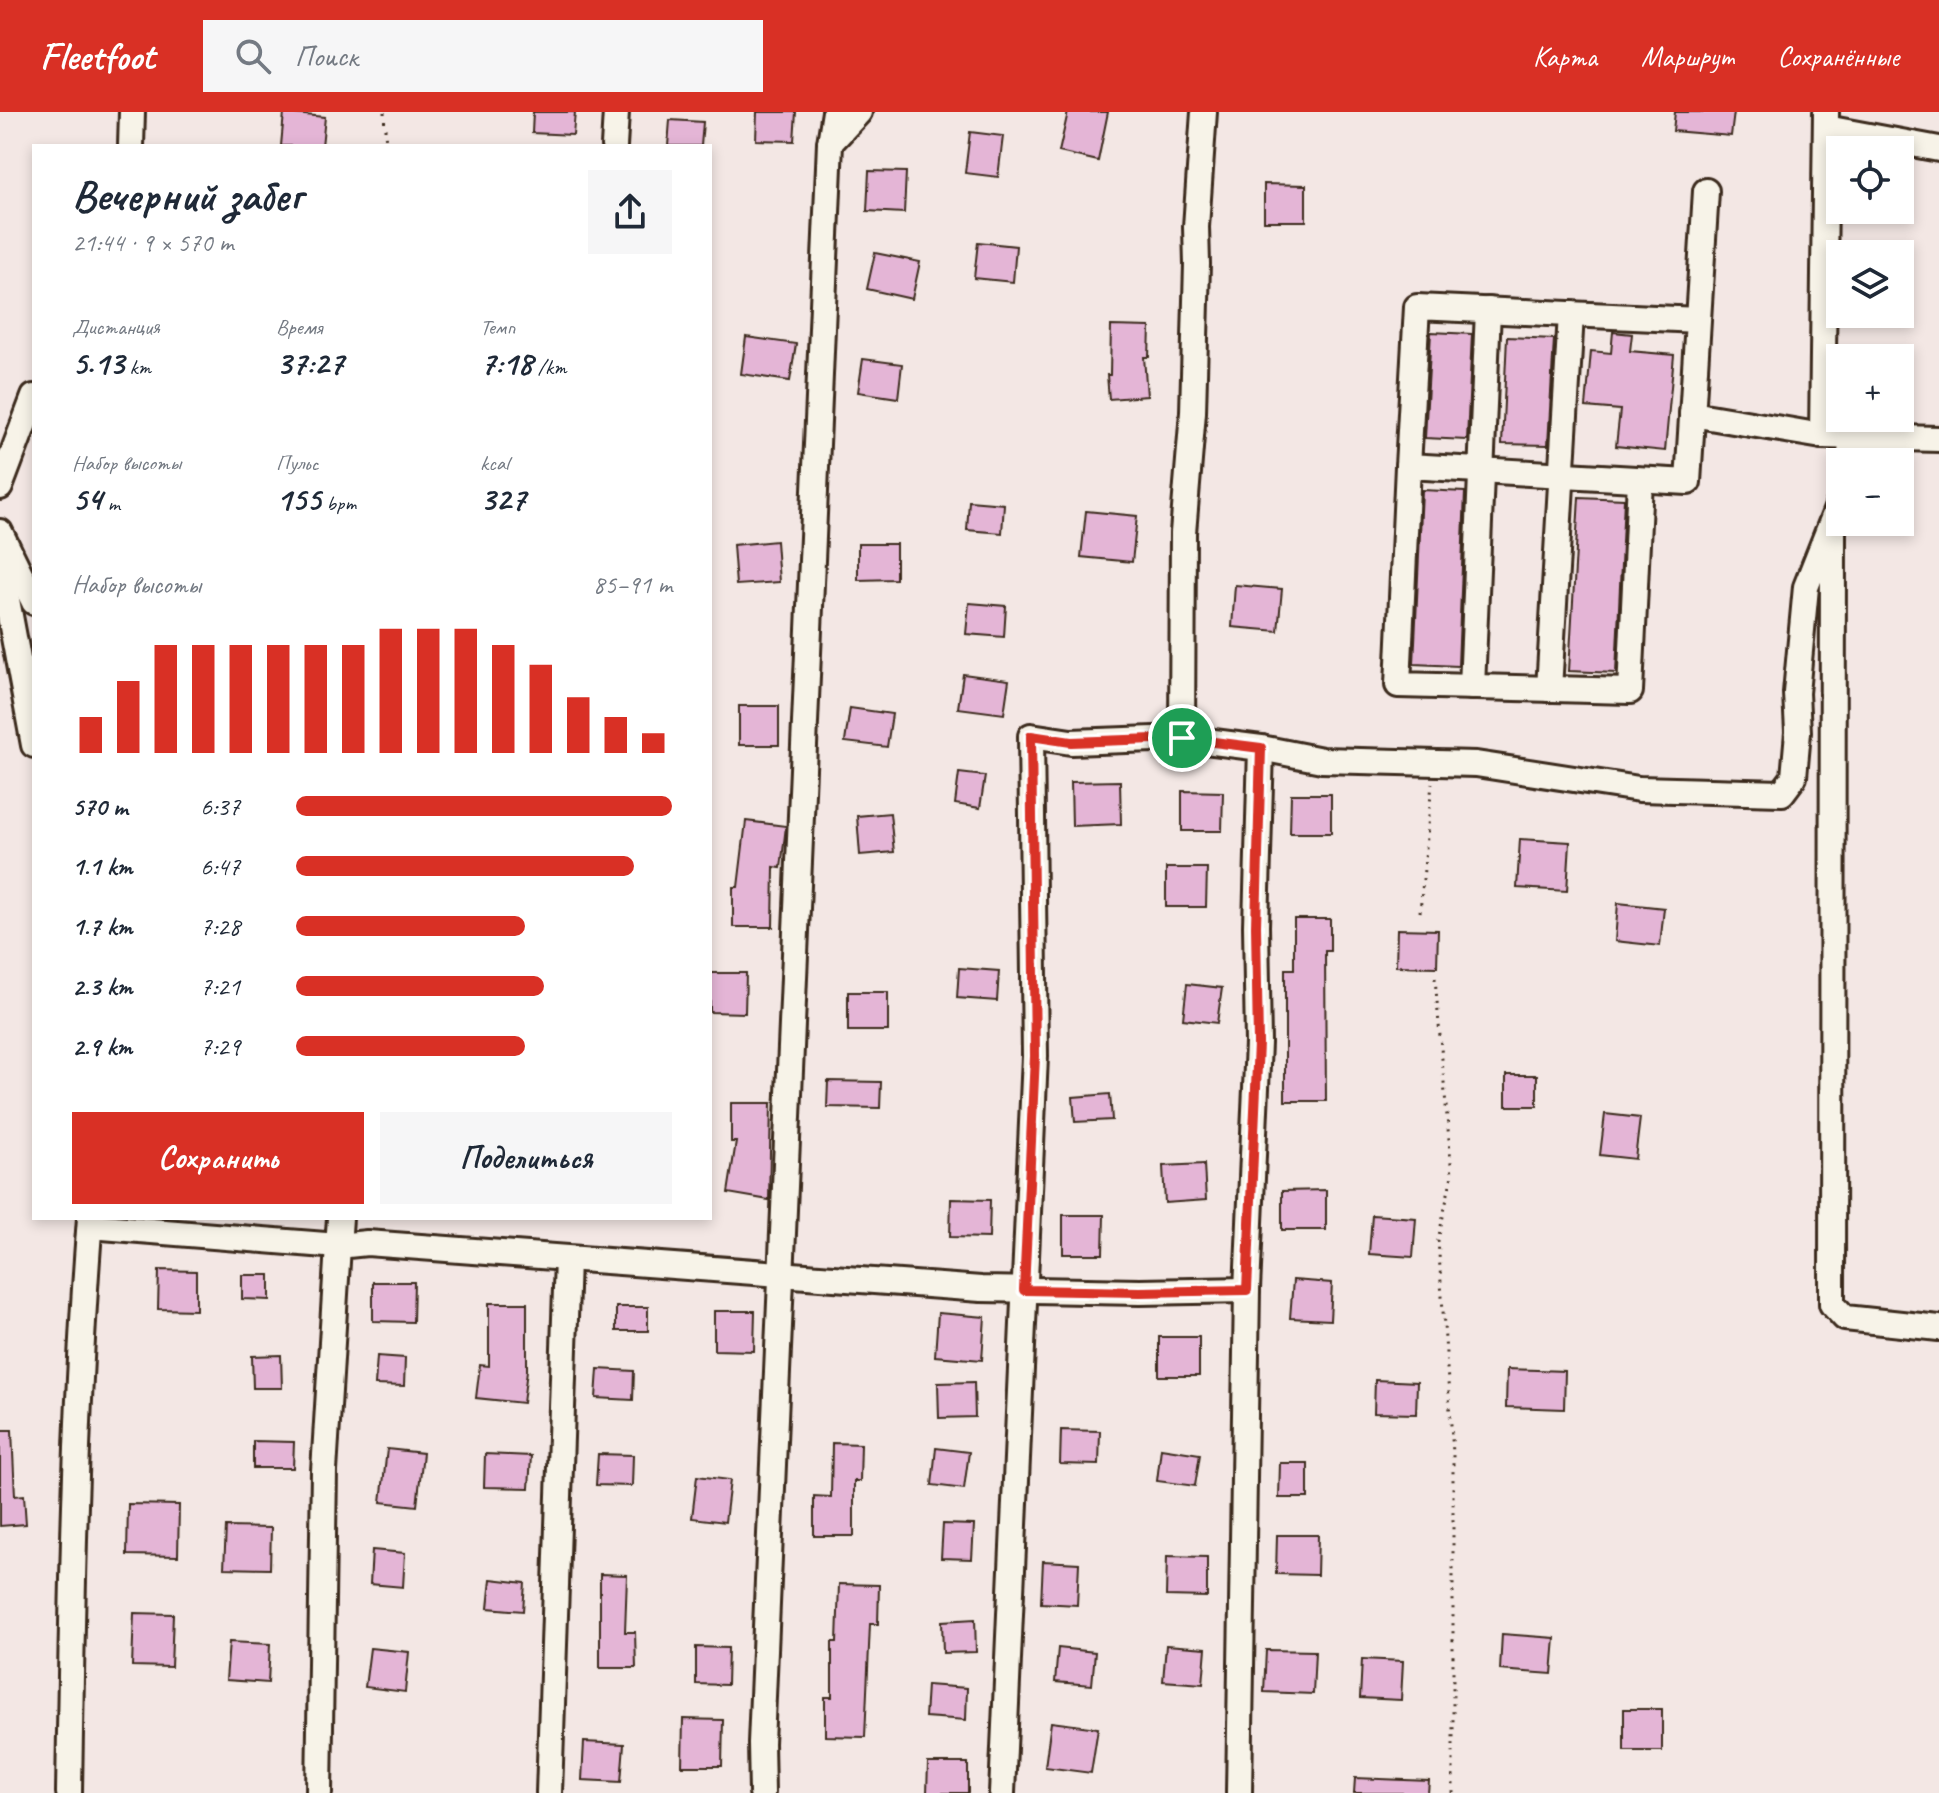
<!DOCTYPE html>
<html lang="ru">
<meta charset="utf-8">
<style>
body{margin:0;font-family:Caveat,sans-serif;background:#f6f6f7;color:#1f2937;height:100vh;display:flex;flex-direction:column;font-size:30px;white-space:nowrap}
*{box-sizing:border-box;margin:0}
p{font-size:26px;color:#747a83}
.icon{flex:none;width:44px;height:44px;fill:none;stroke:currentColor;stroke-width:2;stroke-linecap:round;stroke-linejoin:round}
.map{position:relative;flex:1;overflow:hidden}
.details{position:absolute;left:32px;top:32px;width:680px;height:1076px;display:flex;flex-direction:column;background:#fff;border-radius:0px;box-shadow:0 4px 12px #0003}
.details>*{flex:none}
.fabs{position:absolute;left:1826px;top:24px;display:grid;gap:16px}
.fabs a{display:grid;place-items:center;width:88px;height:88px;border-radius:0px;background:#fff;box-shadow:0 4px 12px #0003;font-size:40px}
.pin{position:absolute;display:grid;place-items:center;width:68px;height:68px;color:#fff;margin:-34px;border:4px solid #fff;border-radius:50%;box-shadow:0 2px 8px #0007}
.round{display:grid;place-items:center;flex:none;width:84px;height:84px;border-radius:0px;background:#f6f6f7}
.headline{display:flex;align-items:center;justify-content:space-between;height:136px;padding:0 40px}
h1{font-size:44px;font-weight:800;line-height:60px}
.figures{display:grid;grid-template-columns:repeat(3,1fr);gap:12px;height:136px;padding:8px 40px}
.figures div{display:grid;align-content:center}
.figures b{font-size:34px;font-weight:800}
.figures small{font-size:22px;font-weight:400}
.figures p{font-size:22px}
.chart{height:224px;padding:16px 40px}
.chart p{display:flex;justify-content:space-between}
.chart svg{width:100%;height:144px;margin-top:8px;stroke:#d93025;stroke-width:6}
.action{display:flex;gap:16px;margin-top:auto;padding:16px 40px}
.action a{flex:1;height:92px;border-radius:0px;background:#d93025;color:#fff;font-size:32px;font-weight:800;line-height:92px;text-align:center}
.action a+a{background:#f6f6f7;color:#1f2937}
ul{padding:0 40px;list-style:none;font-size:26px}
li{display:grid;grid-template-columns:128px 96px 1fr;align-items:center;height:60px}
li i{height:20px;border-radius:10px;background:#d93025}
header{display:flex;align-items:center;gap:48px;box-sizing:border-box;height:112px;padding:0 40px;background:#d93025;color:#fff}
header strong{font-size:38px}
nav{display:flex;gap:44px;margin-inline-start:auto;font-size:28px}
.search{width:560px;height:72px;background:#f6f6f7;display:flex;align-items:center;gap:20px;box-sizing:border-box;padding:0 28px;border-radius:0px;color:#747a83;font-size:30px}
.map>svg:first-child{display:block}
.building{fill:#e4b5d6;stroke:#3b2a1e;stroke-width:2}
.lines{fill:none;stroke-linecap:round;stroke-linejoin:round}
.minor-casing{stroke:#3b2a1e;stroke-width:30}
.path{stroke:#3b2a1e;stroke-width:3;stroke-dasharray:2 6;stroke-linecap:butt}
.minor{stroke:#f7f3e8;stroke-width:24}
.route-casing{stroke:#fff;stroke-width:16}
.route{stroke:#d93025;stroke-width:10}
</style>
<header>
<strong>Fleetfoot</strong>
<div class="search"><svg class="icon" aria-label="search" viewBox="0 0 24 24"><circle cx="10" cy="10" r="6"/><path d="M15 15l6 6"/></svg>Поиск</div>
<nav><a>Карта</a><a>Маршрут</a><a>Сохранённые</a></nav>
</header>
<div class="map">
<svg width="1939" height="1681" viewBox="0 0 1939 1681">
<rect width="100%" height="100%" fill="#f3e7e4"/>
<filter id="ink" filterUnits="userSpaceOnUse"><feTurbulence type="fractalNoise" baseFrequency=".0125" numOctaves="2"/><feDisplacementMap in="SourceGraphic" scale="16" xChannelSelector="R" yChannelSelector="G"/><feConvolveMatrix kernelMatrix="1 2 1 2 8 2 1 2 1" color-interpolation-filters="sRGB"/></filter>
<g filter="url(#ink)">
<g class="building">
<path d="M533 0H575L573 23 532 21Z"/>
<path d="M757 0H796L794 29 756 28Z"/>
<path d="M1068 0H1108L1098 49 1059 40Z"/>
<path d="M1675 0H1734L1731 24 1673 19Z"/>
<path d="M284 1 325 5 322 34H281Z"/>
<path d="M670 8 703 10 701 34H668Z"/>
<path d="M970 20 1003 24 998 65 965 61Z"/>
<path d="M869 59 906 60 904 101 867 99Z"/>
<path d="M1264 72 1306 73V109H1264Z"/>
<path d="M978 130 1016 134 1013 170 974 166Z"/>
<path d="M875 141 920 150 912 187 867 177Z"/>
<path d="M1111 214 1150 215 1149 245H1144L1147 284 1109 287 1107 263H1110Z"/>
<path d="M1431 220 1472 222 1467 328 1425 326Z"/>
<path d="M1613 220 1632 222 1630 239 1674 243 1665 339 1616 334 1620 298 1586 295 1591 239 1611 241Z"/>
<path d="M746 225 796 232 790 269 741 262Z"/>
<path d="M1507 225 1554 227 1548 333 1502 332Z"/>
<path d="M863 247 902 252 898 286 858 280Z"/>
<path d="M1422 378 1465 380 1458 554 1414 552Z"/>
<path d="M1579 385 1624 387 1616 561 1569 559Z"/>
<path d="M969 389 1004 392 1002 421 967 418Z"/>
<path d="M1086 399 1137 404 1132 450 1081 445Z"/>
<path d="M776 429 779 470 736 473 733 433Z"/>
<path d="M858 432H896V467L858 468Z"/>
<path d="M1235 473 1282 477 1278 519 1232 515Z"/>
<path d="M969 491 1006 494 1004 525 966 522Z"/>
<path d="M963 562 1009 568 1004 602 958 596Z"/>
<rect x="739" y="594" width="40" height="39"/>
<path d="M850 596 892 602 887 635 845 630Z"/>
<path d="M959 661 985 664 980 696 955 692Z"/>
<path d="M1120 669 1121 712 1072 714 1071 670Z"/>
<path d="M1182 679 1223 680 1222 719H1182Z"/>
<path d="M1291 682H1331V721H1290Z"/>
<path d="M890 701 894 740 860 743 857 704Z"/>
<path d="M746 709 786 714 781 756 774 755 773 815H733V775H738Z"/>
<path d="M1520 727 1570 730 1567 779 1517 776Z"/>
<path d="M1166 756H1207L1206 795H1166Z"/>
<path d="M1618 791 1664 796 1660 834 1615 829Z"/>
<path d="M1294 807H1330V839H1325L1326 989H1285V857H1294Z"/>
<path d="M1397 817 1438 818 1437 855 1396 854Z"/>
<path d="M959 856 999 859 997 889 957 886Z"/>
<path d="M710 861H746L745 901 710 900Z"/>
<path d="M1187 872 1222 876 1217 911 1183 907Z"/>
<rect x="848" y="880" width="40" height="39"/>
<rect x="1506" y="963" width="31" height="31"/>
<path d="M828 969 881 970 880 996 827 995Z"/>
<path d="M1110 982 1112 1008 1075 1010 1073 985Z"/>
<path d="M731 991H771L769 1088 728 1081 736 1030H731Z"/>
<path d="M1605 1002 1640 1006 1635 1047 1600 1043Z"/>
<path d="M1204 1052 1206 1088 1165 1091 1163 1054Z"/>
<path d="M1326 1078V1118H1282V1079Z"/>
<path d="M951 1087 990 1088 989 1126 950 1125Z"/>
<path d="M1063 1103H1104L1103 1142H1063Z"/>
<path d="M1372 1103 1416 1106 1413 1145 1369 1142Z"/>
<path d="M159 1158 196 1159V1198L158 1197Z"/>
<path d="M242 1163H270V1188L242 1187Z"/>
<path d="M1293 1168 1332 1171 1330 1208 1290 1206Z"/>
<path d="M373 1170H414L413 1210 373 1209Z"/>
<path d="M489 1191H527V1258L523 1291 476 1286 480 1253 489 1254Z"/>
<rect x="616" y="1195" width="32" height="24"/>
<path d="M714 1199H755L754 1239 714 1238Z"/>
<path d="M938 1201 985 1205 982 1248 935 1244Z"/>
<rect x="1159" y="1225" width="40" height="39"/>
<path d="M281 1243 282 1276H253L252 1244Z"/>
<path d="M377 1244 405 1246 404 1274 375 1273Z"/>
<path d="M598 1257 634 1259 633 1288 596 1286Z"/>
<path d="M1507 1257 1565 1259 1564 1297 1506 1295Z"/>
<path d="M1375 1268 1417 1270 1416 1302 1374 1301Z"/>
<path d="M974 1270 975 1305 939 1306 938 1271Z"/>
<path d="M0 1318H12L15 1384 24 1383 26 1412 0 1414Z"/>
<path d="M1061 1318 1100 1319 1099 1353 1060 1352Z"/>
<path d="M253 1329 294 1330 293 1356H253Z"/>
<path d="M832 1331 861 1332 860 1369H854V1424H814V1384L831 1385Z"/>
<path d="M936 1336 969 1340 964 1377 932 1373Z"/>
<path d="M1161 1336 1200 1342 1195 1374 1157 1369Z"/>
<path d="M387 1337 423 1341 417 1394 381 1390Z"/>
<path d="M485 1342 531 1344 529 1376 484 1375Z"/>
<path d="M598 1342 633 1343 632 1374 596 1373Z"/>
<path d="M1280 1351H1308V1386H1279Z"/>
<path d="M697 1364 730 1368 725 1410 692 1406Z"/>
<path d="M128 1392 179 1393 178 1444 127 1443Z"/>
<path d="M943 1412 974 1413 972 1447 941 1446Z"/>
<path d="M226 1415 271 1416 270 1457 224 1456Z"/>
<path d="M1277 1423H1318L1317 1463 1276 1462Z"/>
<path d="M372 1438 405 1441 403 1475 370 1472Z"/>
<path d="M1167 1444 1207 1445V1485L1166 1484Z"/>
<path d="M1043 1449 1079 1451 1077 1493 1041 1491Z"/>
<path d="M600 1462 627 1463 625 1520H635L636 1556H600Z"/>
<path d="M491 1467 525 1471 523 1499 488 1496Z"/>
<path d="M839 1472 879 1473 878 1512H870L865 1625 825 1624V1585H832V1530H837Z"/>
<path d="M134 1501 173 1502 171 1555 132 1554Z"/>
<path d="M975 1507 976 1540 943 1541 942 1509Z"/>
<path d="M1502 1522 1555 1526 1552 1562 1500 1558Z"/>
<path d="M229 1530 270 1532 268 1571 226 1568Z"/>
<path d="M1166 1533 1206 1536 1203 1572 1163 1569Z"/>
<path d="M696 1535 728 1536 727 1573 696 1572Z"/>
<path d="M370 1536 409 1540 405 1580 365 1575Z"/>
<path d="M1058 1536 1095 1540 1092 1573 1055 1570Z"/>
<path d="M1266 1538 1315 1539 1313 1582 1264 1580Z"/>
<path d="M1362 1547 1403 1549 1401 1588 1360 1586Z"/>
<path d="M927 1573 967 1576 966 1608 925 1605Z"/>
<rect x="1624" y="1597" width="38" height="42"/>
<path d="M683 1607 723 1608 722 1654H682Z"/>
<path d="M1051 1610 1098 1616 1091 1661 1045 1655Z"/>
<path d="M584 1630 624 1632 621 1670 582 1668Z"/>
<path d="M928 1651H968V1681H927Z"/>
<path d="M1355 1666 1429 1669 1428 1681H1354Z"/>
</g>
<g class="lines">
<g class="minor-casing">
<g id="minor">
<path d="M1826 16 1939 37"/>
<path d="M830 31 859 0"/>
<path d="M131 34 132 0"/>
<path d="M614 34 616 0"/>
<path d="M1698 208 1417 195 1408 354 1688 370 1706 79"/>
<path d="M1692 302 1822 324 1939 327"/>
<path d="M1822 324 1826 0"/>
<path d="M1849 350 1852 325"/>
<path d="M1408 354 1398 573 1630 579 1640 368"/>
<path d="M0 375 34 285"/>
<path d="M1833 412 1832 1192 1845 1206 1939 1216"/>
<path d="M0 420 34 490"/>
<path d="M0 450 34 633"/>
<path d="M1472 575 1488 198"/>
<path d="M1549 577 1571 202"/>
<path d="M1182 626 1183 421 1193 300 1197 152 1196 115 1204 0"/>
<path d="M1261 636 1322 648 1476 652 1639 677 1782 681 1794 665 1798 620 1796 581 1806 475 1840 389"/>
<path d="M90 1114 338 1134 340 1106"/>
<path d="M69 1681C72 1489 75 1297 90 1106"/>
<path d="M319 1681 324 1359 338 1134 367 1131 981 1177 1140 1180 1247 1178"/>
<path d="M549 1681 567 1147"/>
<path d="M762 1681 761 1631 830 31 835 0"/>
<path d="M1002 1681 1035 944 1031 624 1071 630 1182 626 1261 636 1256 814 1258 931 1247 1178 1239 1681"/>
</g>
</g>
<g class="path">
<path d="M384 0 386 34"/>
<path d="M1420 800 1432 671"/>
<path d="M1435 866 1452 1063 1438 1128 1453 1341V1681"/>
</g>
<use href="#minor" class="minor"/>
</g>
</g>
<g class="lines" filter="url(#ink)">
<g class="route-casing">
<path id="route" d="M1031 624 1071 630 1182 626 1261 636 1256 814 1258 931 1247 1178 1140 1180 1024 1178 1035 944Z"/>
</g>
<use href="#route" class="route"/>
</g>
</svg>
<div class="fabs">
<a><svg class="icon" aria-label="locate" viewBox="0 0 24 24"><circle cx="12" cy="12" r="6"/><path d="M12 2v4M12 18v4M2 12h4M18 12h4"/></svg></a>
<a><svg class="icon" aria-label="layers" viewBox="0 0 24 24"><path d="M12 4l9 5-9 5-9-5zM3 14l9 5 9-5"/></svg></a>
<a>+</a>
<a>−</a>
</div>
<div class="pin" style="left:1182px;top:626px;background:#1e9e55"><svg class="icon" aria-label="arrive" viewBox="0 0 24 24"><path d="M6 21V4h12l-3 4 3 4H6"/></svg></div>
<section class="details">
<div class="headline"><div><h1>Вечерний забег</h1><p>21:44 · 9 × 570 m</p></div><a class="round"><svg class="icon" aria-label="share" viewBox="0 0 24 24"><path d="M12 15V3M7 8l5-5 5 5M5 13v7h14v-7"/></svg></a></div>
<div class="figures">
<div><p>Дистанция</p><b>5.13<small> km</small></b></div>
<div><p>Время</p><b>37:27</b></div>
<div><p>Темп</p><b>7:18<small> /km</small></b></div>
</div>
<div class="figures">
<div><p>Набор высоты</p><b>54<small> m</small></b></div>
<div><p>Пульс</p><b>155<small> bpm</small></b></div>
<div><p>kcal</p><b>327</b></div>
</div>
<div class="chart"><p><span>Набор высоты</span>85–91 m</p>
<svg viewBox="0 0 160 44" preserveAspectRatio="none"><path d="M5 44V33M15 44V22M25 44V11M35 44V11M45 44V11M55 44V11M65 44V11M75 44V11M85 44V6M95 44V6M105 44V6M115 44V11M125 44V17M135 44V27M145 44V33M155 44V38"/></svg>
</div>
<ul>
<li><b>570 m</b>6:37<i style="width:100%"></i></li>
<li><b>1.1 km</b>6:47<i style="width:90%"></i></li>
<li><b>1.7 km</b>7:28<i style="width:61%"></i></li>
<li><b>2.3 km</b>7:21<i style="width:66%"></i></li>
<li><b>2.9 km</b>7:29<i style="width:61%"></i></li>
</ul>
<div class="action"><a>Сохранить</a><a>Поделиться</a></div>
</section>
</div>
